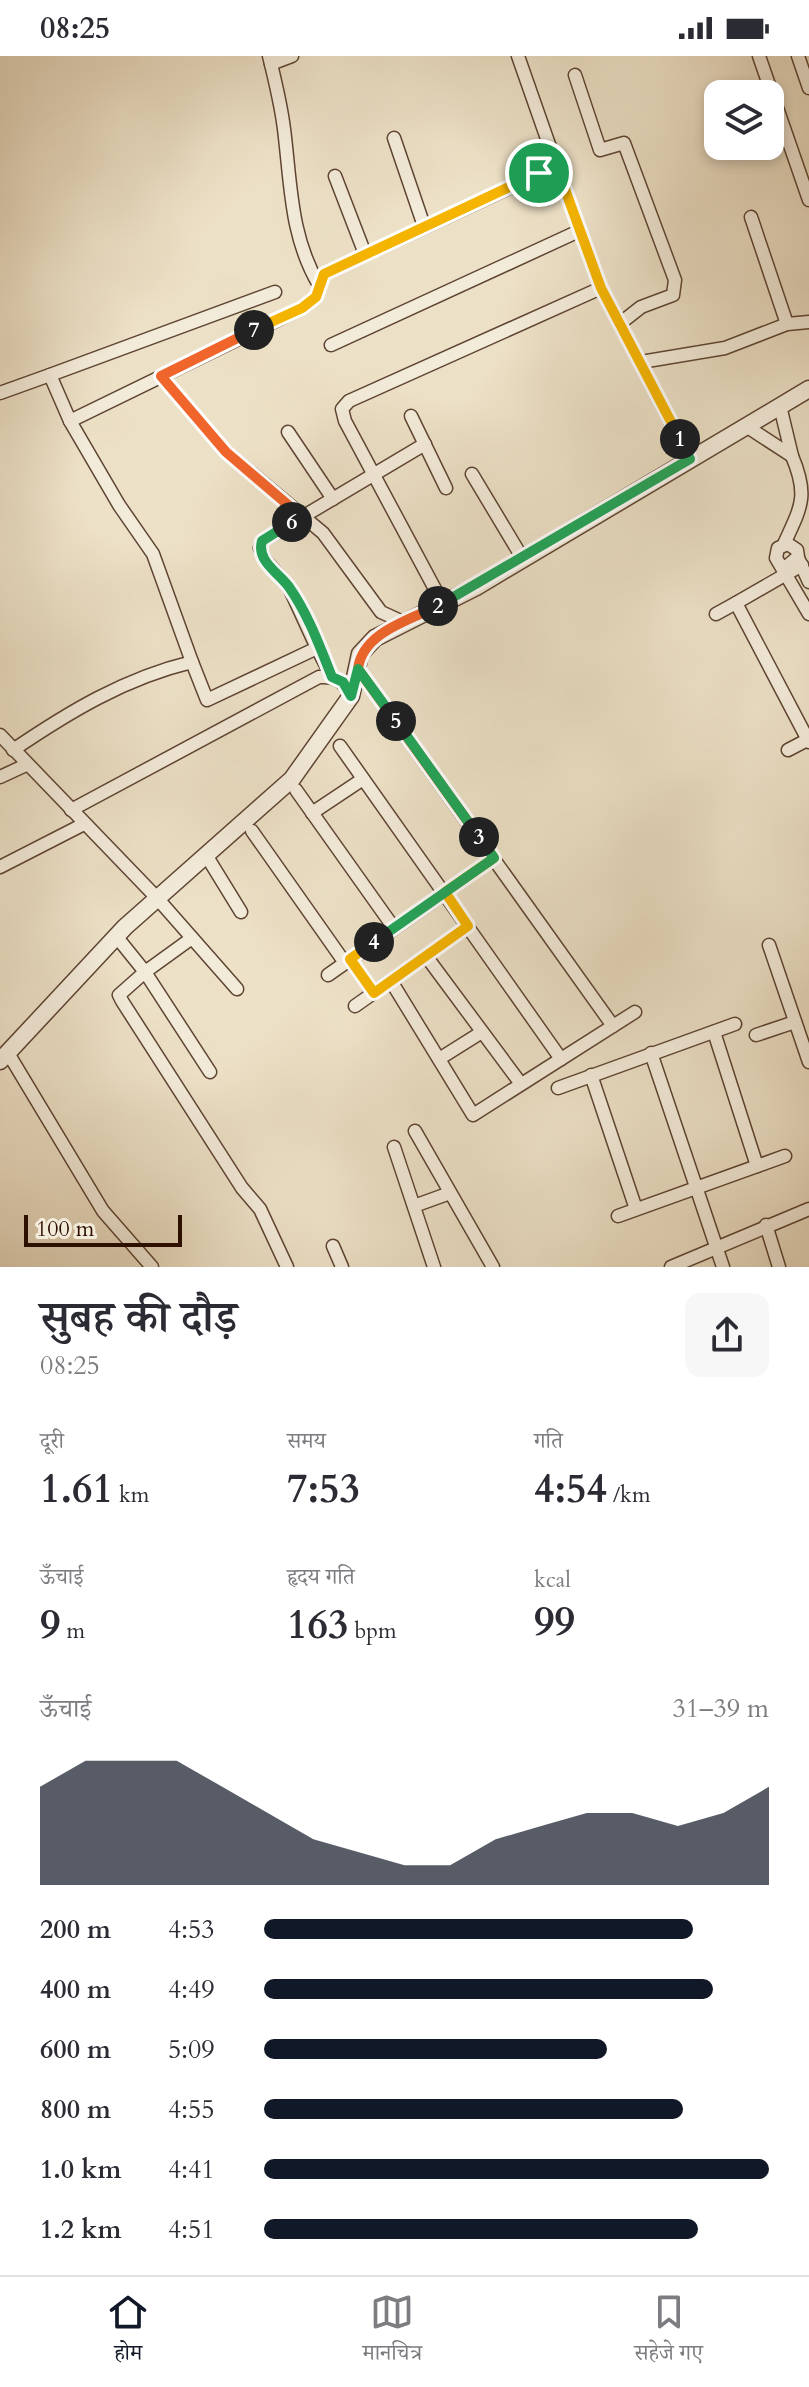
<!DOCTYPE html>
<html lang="hi">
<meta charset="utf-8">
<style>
body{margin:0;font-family:Cardo,"Noto Serif Devanagari",serif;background:#f7f7f7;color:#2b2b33;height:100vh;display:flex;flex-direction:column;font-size:30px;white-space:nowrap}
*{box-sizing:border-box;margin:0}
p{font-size:26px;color:#7c7c81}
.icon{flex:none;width:44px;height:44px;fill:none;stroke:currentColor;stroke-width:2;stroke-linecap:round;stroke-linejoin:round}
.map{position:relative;height:1211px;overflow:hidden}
.sheet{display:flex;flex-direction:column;background:#fff;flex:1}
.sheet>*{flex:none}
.buttons{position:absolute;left:704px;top:24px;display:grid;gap:16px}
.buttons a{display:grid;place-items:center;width:80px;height:80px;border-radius:16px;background:#fff;box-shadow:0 4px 12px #0003;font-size:40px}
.scale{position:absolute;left:24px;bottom:20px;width:158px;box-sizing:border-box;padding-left:8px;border:4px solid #2e1001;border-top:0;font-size:22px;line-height:28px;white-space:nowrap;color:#2e1001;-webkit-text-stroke:6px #f3ebda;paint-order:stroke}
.pin{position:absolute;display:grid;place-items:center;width:68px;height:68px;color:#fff;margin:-34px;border:4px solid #fff;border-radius:50%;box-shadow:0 2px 8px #0007}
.km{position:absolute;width:40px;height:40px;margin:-20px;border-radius:50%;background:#222;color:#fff;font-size:22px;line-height:40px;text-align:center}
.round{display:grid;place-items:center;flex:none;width:84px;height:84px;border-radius:16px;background:#f7f7f7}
.headline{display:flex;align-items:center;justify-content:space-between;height:136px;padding:0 40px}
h1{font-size:44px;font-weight:600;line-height:60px}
.figures{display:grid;grid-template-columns:repeat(3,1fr);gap:12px;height:136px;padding:8px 40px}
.figures div{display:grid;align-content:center}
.figures b{font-size:40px;font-weight:600}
.figures small{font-size:22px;font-weight:400}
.figures p{font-size:22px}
.chart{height:224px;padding:16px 40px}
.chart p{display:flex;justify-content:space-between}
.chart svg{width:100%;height:144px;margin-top:8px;fill:#111827;opacity:.7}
ul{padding:0 40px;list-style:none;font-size:26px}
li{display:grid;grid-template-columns:128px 96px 1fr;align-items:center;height:60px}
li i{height:20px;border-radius:10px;background:#111827}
.status{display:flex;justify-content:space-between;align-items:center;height:56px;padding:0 40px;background:#fff;direction:ltr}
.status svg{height:22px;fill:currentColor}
.dock{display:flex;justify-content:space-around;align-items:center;height:112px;border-top:2px solid #e1e1e2;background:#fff;font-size:22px;color:#7c7c81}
.dock a{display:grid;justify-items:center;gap:4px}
.dock .active{color:#111827}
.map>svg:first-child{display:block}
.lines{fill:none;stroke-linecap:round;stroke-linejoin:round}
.minor-casing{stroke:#5e4432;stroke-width:15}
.tertiary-casing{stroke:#5e4432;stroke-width:19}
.minor{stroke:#f3ebda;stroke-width:12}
.tertiary{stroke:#f3ebda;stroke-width:16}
.split-1-casing{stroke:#fff;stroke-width:16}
.split-2-casing{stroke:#fff;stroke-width:16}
.split-3-casing{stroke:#fff;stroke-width:16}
.split-4-casing{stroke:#fff;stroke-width:16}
.split-5-casing{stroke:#fff;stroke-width:16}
.split-6-casing{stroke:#fff;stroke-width:16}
.split-7-casing{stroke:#fff;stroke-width:16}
.split-8-casing{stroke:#fff;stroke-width:16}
.split-1{stroke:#f5b400;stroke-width:10}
.split-2{stroke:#22a559;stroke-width:10}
.split-3{stroke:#f0652b;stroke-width:10}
.split-4{stroke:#f5b400;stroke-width:10}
.split-5{stroke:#22a559;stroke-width:10}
.split-6{stroke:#22a559;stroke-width:10}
.split-7{stroke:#f0652b;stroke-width:10}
.split-8{stroke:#f5b400;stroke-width:10}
</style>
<div class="status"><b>08:25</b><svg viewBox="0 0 49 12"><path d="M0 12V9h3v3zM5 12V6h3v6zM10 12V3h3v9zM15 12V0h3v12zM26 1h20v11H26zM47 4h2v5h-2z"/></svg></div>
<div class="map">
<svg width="809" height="1211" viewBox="0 0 809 1211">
<rect width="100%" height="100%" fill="#ece0c6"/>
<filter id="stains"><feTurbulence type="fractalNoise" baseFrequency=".0025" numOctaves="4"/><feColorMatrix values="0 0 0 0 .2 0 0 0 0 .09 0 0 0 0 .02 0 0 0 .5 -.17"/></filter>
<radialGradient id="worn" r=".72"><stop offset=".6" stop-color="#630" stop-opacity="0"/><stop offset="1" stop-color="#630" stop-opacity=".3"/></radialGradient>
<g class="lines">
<g class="minor-casing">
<g id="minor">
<path d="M269 0C275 24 281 49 284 73 291 128 290 180 319 229"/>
<path d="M518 0 559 117"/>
<path d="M759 0 809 144"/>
<path d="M798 0 809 32"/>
<path d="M271 8 292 0"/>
<path d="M575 19 600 94 624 87 675 224 673 239 641 251 622 266"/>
<path d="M394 82 424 170"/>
<path d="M335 120 365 198"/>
<path d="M751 161 787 268"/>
<path d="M331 289 579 175"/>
<path d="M641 306 725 292 787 268 809 266"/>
<path d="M50 319 275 236"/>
<path d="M161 320 226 396 323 477 381 556 405 567"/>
<path d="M0 337 50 319 70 365 119 449 153 498 192 606C125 622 69 656 13 694"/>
<path d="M411 360 446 432"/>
<path d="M70 365 302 252 316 241 324 218 550 113 559 117 601 232 690 403"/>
<path d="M746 370 792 400 780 350"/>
<path d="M288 376 333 443"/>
<path d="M472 418 523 503"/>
<path d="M784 488C801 451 809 440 792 400"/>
<path d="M799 504 809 526"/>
<path d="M802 509 736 547 809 686"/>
<path d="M787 510 798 501 797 494 788 488 778 492 776 502 809 558"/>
<path d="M443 548 345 365 342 353 349 345 601 232"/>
<path d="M716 558 736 547"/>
<path d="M317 592 289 531 265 504 260 492 262 485 425 388"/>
<path d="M192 606 207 644 317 592 332 621"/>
<path d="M358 613 613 970"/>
<path d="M0 679 157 842 237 933"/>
<path d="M340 690 561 1003"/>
<path d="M788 694 809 683"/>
<path d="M0 721 26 709"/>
<path d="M296 734 394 872"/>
<path d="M71 754 319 621C337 620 343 625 351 640"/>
<path d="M312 757 363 723"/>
<path d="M252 775 345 907"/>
<path d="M206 799 241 856"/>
<path d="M0 811 84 768"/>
<path d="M116 880 145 916 119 939 122 945 242 1132 260 1153 287 1211"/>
<path d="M192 882 145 916 210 1016"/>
<path d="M769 889 809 1006"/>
<path d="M426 900 521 1028"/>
<path d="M350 903 374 937"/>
<path d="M328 919 494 802"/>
<path d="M391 925 473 1059 635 956"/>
<path d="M355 950 468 870"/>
<path d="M714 976 757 1110"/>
<path d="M756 979 795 966"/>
<path d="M8 997 103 1155 152 1211"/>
<path d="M651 997 723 1211"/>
<path d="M439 1003 482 976"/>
<path d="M591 1019 636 1153"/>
<path d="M558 1032 735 968"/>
<path d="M415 1075 493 1211"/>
<path d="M394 1091 434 1211"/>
<path d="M414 1150 450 1137"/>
<path d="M618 1160 785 1100"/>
<path d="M766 1169 779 1211"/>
<path d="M333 1190 342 1211"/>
<path d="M671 1211 809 1153"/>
</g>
</g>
<g class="tertiary-casing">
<path id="tertiary" d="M0 1005 125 871 292 723 351 640 360 598 375 582 476 531 809 333"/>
</g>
<use href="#minor" class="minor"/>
<use href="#tertiary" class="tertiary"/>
</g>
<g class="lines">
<g class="split-1-casing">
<path id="split-1" d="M539 117 550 113 559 117 601 232 680 383"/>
</g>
<g class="split-2-casing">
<path id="split-2" d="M438 550 690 403 680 383"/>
</g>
<g class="split-3-casing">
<path id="split-3" d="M438 550C409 564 362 577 358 613L479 781"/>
</g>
<g class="split-4-casing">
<path id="split-4" d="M374 886 350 903 374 937 468 870 445 836 494 802 479 781"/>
</g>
<g class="split-5-casing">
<path id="split-5" d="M374 886 494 802 396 665"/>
</g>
<g class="split-6-casing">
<path id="split-6" d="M292 466 262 485C256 505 279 517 289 531 308 558 320 591 332 621L343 626 351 640 358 613 396 665"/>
</g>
<g class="split-7-casing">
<path id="split-7" d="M254 274 161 320 226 396 301 460 292 466"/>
</g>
<g class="split-8-casing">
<path id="split-8" d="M254 274 302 252 316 241 324 218 539 117"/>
</g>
<use href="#split-1" class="split-1"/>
<use href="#split-2" class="split-2"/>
<use href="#split-3" class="split-3"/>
<use href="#split-4" class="split-4"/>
<use href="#split-5" class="split-5"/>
<use href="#split-6" class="split-6"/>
<use href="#split-7" class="split-7"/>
<use href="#split-8" class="split-8"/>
</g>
<rect width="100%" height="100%" filter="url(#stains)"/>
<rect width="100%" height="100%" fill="url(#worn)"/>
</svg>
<div class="buttons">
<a><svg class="icon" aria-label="layers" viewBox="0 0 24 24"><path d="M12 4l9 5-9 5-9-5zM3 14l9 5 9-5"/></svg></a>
</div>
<div class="scale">100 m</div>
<div class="pin" style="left:539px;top:117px;background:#1e9e55"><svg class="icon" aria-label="arrive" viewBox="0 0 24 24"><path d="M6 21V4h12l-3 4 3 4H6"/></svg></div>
<b class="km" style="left:680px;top:383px">1</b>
<b class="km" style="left:438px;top:550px">2</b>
<b class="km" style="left:479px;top:781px">3</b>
<b class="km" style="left:374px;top:886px">4</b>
<b class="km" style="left:396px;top:665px">5</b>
<b class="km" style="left:292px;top:466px">6</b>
<b class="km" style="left:254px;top:274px">7</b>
</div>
<section class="sheet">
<div class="headline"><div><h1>सुबह की दौड़</h1><p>08:25</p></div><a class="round"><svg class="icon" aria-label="share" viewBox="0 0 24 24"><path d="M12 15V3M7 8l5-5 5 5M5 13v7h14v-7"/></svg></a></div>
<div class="figures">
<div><p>दूरी</p><b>1.61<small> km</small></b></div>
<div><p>समय</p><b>7:53</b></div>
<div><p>गति</p><b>4:54<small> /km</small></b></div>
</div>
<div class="figures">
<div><p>ऊँचाई</p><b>9<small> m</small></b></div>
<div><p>हृदय गति</p><b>163<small> bpm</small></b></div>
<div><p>kcal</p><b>99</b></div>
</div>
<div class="chart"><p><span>ऊँचाई</span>31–39 m</p>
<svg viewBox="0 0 160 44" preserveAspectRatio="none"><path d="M0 44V14L10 6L20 6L30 6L40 14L50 22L60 30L70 34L80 38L90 38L100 30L110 26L120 22L130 22L140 26L150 22L160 14V44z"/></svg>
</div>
<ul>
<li><b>200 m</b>4:53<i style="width:85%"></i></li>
<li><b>400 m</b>4:49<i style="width:89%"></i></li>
<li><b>600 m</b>5:09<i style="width:68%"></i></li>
<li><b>800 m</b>4:55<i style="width:83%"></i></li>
<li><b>1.0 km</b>4:41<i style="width:100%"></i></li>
<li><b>1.2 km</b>4:51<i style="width:86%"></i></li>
</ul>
</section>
<nav class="dock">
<a class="active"><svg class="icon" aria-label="home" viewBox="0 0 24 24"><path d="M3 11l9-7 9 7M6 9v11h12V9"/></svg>होम</a>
<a><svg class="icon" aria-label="map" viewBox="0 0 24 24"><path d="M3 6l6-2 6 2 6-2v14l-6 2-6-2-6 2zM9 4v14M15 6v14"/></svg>मानचित्र</a>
<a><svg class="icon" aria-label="saved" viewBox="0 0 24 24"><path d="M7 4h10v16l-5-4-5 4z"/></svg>सहेजे गए</a>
</nav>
